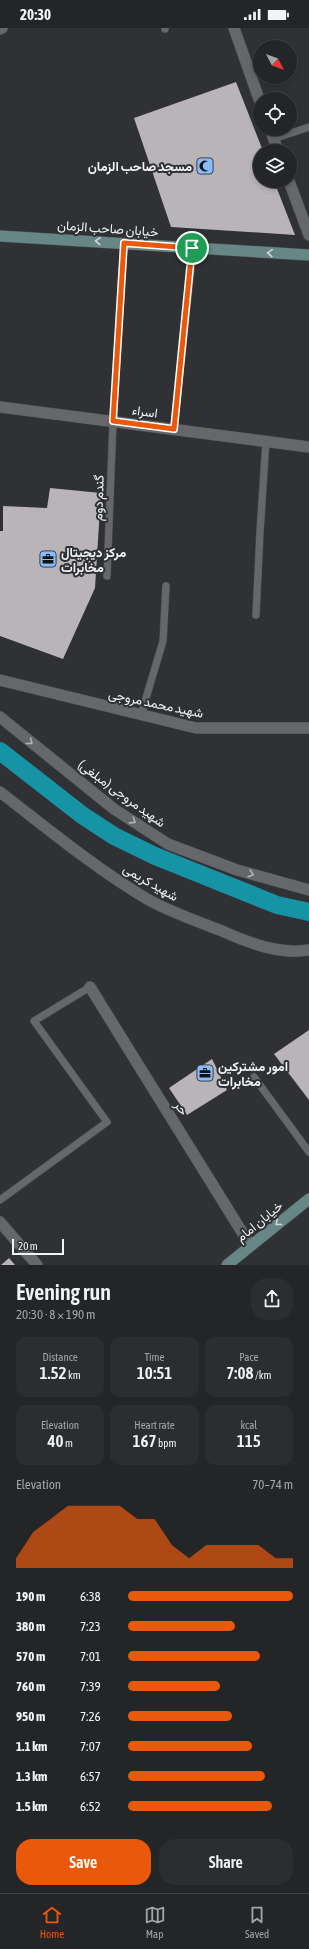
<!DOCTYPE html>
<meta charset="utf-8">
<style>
body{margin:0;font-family:"Asap Condensed",Vazirmatn,sans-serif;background:#2b2d2f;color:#f1f3f6;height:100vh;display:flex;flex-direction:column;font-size:15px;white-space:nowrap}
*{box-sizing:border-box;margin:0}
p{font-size:13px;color:#a3a5a7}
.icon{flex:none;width:22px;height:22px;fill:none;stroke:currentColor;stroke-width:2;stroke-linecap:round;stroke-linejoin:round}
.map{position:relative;height:1237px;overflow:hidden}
.side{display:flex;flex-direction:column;background:#232527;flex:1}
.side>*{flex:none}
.needle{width:26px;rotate:131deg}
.tools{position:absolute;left:253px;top:12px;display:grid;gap:8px}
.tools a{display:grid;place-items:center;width:44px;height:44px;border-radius:50%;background:#232527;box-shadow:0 2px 6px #0003,0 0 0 1px #404244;font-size:20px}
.scale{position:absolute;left:12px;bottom:10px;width:52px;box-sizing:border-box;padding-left:4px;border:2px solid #f2f3f5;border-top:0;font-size:11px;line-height:14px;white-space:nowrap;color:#f2f3f5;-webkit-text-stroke:3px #2f3134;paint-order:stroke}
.pin{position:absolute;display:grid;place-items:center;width:34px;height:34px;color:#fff;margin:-17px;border:2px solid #fff;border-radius:50%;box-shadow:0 1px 4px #0007}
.round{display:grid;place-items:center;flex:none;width:42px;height:42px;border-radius:16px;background:#2b2d2f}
.head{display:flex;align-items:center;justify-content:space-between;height:68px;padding:0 16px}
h1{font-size:22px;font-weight:600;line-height:30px}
.stats{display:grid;grid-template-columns:repeat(3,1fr);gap:6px;height:68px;padding:4px 16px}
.stats div{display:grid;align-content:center;border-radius:10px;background:#2b2d2f;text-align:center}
.stats b{font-size:17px;font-weight:600}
.stats small{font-size:11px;font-weight:400}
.stats p{font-size:11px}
.chart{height:112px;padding:8px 16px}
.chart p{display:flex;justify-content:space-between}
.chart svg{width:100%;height:72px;margin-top:4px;fill:#ea580c;opacity:.7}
.button{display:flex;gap:8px;margin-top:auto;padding:8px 16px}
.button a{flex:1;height:46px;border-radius:16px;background:#ea580c;color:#fff;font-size:16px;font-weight:600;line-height:46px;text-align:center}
.button a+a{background:#2b2d2f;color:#f1f3f6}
ul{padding:0 16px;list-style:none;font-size:13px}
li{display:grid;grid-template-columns:64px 48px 1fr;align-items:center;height:30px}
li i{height:10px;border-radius:5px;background:#ea580c}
.status{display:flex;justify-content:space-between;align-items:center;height:28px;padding:0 20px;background:#232527;direction:ltr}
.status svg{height:11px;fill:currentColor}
.dock{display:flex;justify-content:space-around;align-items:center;height:56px;border-top:1px solid #404244;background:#232527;font-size:11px;color:#a3a5a7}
.dock a{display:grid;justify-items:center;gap:2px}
.dock .on{color:#ea580c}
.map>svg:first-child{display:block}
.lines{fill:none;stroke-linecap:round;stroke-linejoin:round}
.canal{stroke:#1693a5;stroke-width:18}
.building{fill:#b8b4b7}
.service-casing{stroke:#4c4d4f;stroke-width:8}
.minor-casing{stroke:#4c4d4f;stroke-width:12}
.tertiary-casing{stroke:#4c4d4f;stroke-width:12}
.secondary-casing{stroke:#4c4d4f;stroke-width:12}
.service{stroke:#65676a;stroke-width:7}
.minor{stroke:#65676a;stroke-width:11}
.tertiary{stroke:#65676a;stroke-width:11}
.secondary{stroke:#678686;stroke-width:11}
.oneway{stroke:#cfd8d9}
.oneway2{stroke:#b3b4b6}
.route-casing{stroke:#fff;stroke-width:8}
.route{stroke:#ea580c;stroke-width:5}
.labels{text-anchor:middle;stroke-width:4;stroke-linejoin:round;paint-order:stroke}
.poi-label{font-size:13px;font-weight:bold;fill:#f2f3f5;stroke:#2f3134;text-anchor:start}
.street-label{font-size:13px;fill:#f2f3f5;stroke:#2f3134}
</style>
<div class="status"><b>20:30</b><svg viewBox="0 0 49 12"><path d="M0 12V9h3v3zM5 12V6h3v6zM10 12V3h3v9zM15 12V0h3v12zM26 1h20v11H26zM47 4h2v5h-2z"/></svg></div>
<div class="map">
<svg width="309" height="1237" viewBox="0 0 309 1237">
<rect width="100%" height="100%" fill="#2f3134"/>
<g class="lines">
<path class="canal" d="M0 723 82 787 114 808 155 828 277 877 309 884"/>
</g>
<g class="building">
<path d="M236 54 263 123H260V153H274L295 207 171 199 134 90Z"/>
<path d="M50 460 101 465 95 560 63 631 0 608V503H3V478L47 480Z"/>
<path d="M309 1002V1072L274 1026Z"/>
<path d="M212 1031 227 1062 187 1087 169 1060Z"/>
<path d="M9 1230 15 1237H1Z"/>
</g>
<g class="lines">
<g class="service-casing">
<g id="service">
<path d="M165 0V1"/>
<path d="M273 111 309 99"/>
<path d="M174 401 193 220"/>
<path d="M107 548 113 393 124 215"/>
<path d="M256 587 260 504 266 413"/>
<path d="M141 687 163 613 166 558"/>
<path d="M254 1049 309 1124"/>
<path d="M0 1172 107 1094 34 993 90 959"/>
</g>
</g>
<g class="minor-casing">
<g id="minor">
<path d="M234 0 260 74"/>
<path d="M270 101 278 123"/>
<path d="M289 153 309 207"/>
<path d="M0 379 309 419"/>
<path d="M0 689 114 781 168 816 237 842 309 862"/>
<path d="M0 764C48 801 95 840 147 871 170 884 197 893 222 903 249 915 280 927 309 922"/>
<path d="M90 959 250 1217"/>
</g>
</g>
<g class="tertiary-casing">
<g id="tertiary">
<path d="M0 1 2 0"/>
<path d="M0 652 196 700H309"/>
<path d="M0 1194 37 1237"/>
</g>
</g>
<g class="secondary-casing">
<g id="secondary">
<path d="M0 208 309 227"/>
<path d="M227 1237 309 1171"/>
</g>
</g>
<use href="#service" class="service"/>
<use href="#minor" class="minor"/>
<use href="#tertiary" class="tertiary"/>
<use href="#secondary" class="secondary"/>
</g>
<defs><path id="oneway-chevron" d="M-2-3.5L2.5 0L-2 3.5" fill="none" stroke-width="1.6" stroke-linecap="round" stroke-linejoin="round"/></defs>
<g class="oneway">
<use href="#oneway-chevron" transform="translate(98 213) rotate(-177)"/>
<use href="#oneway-chevron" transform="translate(270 225) rotate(-177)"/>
<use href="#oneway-chevron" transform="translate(278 1195) rotate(142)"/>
</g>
<g class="oneway2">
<use href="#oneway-chevron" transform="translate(30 714) rotate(38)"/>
<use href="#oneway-chevron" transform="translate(133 793) rotate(33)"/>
<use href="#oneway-chevron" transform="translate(251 846) rotate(16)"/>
</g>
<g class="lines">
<g class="route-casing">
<path id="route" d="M124 215 192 220 174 401 113 393Z"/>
</g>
<use href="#route" class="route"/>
</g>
<defs>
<g id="mosque-square" transform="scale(0.9)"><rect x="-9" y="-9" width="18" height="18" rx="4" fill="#87bbfb" stroke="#2f3134"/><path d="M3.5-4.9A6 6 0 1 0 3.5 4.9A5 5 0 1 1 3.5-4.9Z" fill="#111"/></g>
<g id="office-square" transform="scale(0.9)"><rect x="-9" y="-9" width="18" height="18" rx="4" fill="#87bbfb" stroke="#2f3134"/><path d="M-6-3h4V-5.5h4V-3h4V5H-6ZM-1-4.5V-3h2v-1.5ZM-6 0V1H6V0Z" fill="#111"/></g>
</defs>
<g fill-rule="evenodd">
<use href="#mosque-square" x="205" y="138"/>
<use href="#office-square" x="48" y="531"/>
<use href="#office-square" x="205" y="1045"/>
</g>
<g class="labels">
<g class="poi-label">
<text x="192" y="143" text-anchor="end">مسجد صاحب الزمان</text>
<text x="61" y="529">مرکز دیجیتال<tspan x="61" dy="15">مخابرات</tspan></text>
<text x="218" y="1043">امور مشترکین<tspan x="218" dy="15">مخابرات</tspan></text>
</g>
<g class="street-label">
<text transform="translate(108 200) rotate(4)" y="5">خیابان صاحب الزمان</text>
<text transform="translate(145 383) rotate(8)" y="5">اسراء</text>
<text transform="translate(98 470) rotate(-88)" y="5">گندم دوم</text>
<text transform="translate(156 675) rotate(12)" y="5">شهید محمد مروجی</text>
<text transform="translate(122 765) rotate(36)" y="5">شهید مروجی (مبلغی)</text>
<text transform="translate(151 854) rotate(30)" y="5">شهید کریمی</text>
<text transform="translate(182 1080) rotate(58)" y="5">حر</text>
<text transform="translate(259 1193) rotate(-39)" y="5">خیابان امام</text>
</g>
</g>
</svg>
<div class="tools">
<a><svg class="needle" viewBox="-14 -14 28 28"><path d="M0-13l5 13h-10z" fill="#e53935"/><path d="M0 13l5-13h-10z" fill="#a3a5a7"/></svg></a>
<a><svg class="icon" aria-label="locate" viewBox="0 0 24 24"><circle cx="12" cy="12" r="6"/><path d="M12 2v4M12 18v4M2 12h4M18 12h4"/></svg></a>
<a><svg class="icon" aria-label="layers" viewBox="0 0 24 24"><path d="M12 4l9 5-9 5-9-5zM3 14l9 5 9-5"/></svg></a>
</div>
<div class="scale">20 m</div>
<div class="pin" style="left:192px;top:220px;background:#1e9e55"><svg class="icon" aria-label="arrive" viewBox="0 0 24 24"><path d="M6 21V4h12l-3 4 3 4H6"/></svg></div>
</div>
<section class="side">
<div class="head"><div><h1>Evening run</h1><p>20:30 · 8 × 190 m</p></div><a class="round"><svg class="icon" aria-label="share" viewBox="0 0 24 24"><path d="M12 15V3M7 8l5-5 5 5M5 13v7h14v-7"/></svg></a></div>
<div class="stats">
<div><p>Distance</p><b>1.52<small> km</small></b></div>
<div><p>Time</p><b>10:51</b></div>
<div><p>Pace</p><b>7:08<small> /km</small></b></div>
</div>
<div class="stats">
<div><p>Elevation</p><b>40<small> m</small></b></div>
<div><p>Heart rate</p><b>167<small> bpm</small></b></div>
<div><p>kcal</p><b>115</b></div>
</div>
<div class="chart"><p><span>Elevation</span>70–74 m</p>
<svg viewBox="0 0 160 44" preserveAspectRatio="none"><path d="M0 44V38L10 22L20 14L30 6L40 6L50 6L60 6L70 14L80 14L90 30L100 38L110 30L120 30L130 30L140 30L150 38L160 38V44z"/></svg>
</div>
<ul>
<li><b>190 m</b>6:38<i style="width:100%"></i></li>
<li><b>380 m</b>7:23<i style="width:65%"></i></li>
<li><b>570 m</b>7:01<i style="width:80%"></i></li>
<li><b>760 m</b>7:39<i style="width:56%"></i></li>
<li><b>950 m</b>7:26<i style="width:63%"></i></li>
<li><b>1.1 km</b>7:07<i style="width:75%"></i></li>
<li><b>1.3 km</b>6:57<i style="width:83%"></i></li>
<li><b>1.5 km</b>6:52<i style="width:87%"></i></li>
</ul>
<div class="button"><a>Save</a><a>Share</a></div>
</section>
<nav class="dock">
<a class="on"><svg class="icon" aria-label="home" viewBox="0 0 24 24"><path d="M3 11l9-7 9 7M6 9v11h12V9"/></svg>Home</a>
<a><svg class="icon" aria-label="map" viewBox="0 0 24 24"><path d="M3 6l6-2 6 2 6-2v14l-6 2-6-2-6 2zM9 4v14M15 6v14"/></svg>Map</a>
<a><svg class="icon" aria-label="saved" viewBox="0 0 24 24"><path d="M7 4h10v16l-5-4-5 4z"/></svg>Saved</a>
</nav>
